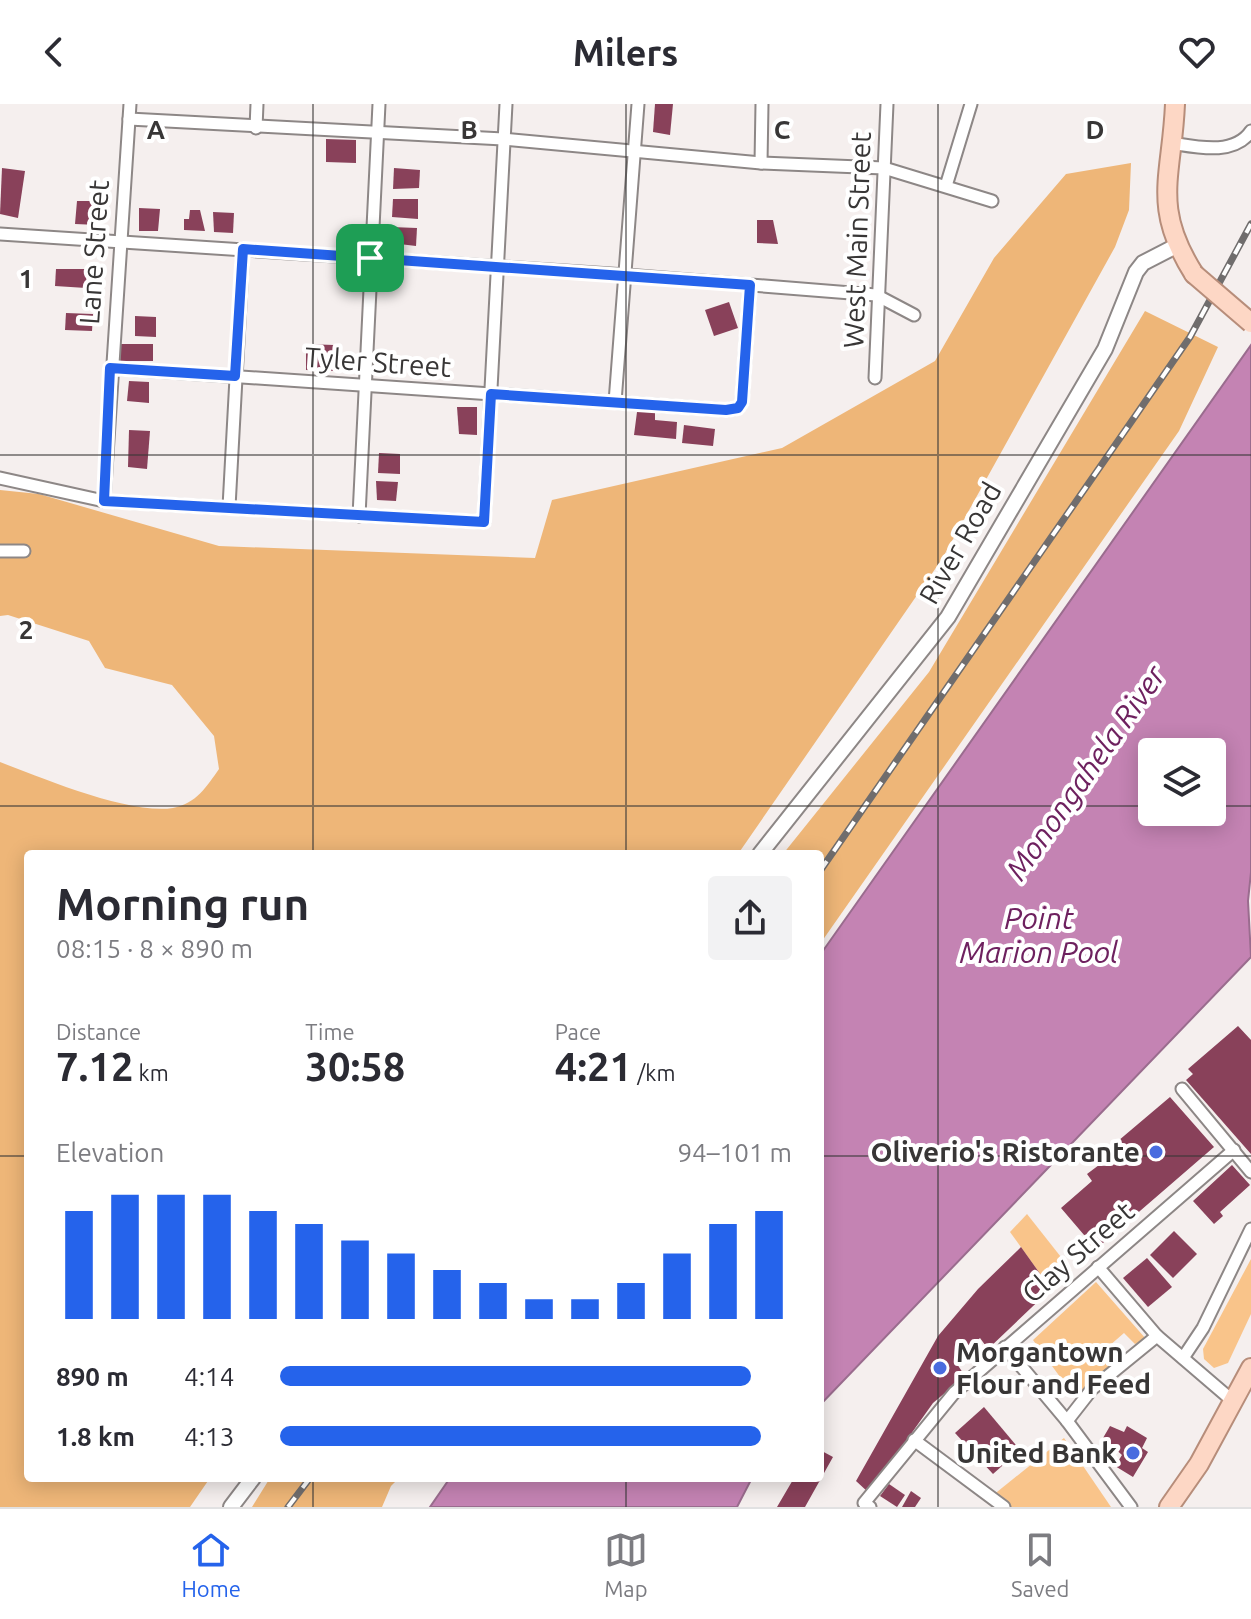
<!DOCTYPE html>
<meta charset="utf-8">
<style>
body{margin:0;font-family:Ubuntu,sans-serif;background:#f2f2f3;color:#2b2b33;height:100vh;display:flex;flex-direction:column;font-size:30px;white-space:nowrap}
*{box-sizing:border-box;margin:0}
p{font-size:26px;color:#7c7c81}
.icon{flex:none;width:44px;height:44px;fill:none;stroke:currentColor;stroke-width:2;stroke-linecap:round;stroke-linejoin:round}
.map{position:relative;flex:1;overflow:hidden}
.drawer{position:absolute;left:24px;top:746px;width:800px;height:632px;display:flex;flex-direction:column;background:#fff;border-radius:8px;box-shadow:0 4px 20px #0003}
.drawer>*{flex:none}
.buttons{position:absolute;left:1138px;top:634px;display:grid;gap:16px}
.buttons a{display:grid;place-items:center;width:88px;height:88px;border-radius:8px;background:#fff;box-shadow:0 4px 20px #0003;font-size:40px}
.pin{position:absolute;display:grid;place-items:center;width:68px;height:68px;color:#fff;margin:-34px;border-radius:16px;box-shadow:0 4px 12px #0006}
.round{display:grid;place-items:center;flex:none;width:84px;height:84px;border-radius:8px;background:#f2f2f3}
.head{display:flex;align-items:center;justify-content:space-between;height:136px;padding:0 32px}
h1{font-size:44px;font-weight:700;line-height:60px}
.figures{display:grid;grid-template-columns:repeat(3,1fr);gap:12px;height:136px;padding:8px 32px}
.figures div{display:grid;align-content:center}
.figures b{font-size:40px;font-weight:700}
.figures small{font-size:22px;font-weight:400}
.figures p{font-size:22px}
.chart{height:224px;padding:16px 32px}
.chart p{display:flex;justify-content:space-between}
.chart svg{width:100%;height:144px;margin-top:8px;stroke:#2563eb;stroke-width:6}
ul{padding:0 32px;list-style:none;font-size:26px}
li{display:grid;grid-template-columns:128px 96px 1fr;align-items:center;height:60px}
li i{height:20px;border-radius:10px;background:#2563eb}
header{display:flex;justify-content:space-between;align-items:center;height:104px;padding:0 32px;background:#fff;font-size:36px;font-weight:700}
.menu{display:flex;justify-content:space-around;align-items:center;height:112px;border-top:2px solid #e1e1e2;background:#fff;font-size:22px;color:#7c7c81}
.menu a{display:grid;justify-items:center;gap:4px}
.menu .on{color:#2563eb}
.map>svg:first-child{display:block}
.green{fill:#f9c48a}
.forest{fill:#eeb678}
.water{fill:#c483b3;stroke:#9a6c8e;stroke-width:2;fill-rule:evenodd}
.building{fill:#89415a}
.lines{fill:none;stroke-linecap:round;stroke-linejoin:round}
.minor-casing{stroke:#8d8786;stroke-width:15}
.tertiary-casing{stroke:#8d8786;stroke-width:18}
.primary-casing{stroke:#b78d7a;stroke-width:22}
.minor{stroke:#fff;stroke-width:11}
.tertiary{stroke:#fff;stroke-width:14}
.primary{stroke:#fdd7c5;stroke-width:18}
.rail-casing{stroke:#706d6d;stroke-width:7}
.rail{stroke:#fff;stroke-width:4;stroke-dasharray:12;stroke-linecap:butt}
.primary-bridge-casing{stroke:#b78d7a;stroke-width:22;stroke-linecap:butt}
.primary-bridge{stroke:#fdd7c5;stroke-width:18}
.route-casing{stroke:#fff;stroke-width:16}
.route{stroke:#2563eb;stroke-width:10}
.grid{fill:none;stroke:#383636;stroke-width:2;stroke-opacity:0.55}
.poi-dot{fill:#496cdf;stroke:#fff;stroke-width:3}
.labels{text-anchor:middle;stroke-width:8;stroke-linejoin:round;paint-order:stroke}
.street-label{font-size:28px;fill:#383636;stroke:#fff}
.poi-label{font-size:28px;font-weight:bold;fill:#383636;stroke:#fff;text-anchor:end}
.water-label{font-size:30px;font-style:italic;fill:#6e215f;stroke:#fff}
.grid-label{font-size:26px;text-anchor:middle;font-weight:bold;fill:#383636;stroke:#fff;stroke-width:8;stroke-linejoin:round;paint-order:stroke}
</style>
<header><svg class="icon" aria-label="back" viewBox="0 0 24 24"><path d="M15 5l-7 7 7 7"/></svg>Milers<svg class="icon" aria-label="heart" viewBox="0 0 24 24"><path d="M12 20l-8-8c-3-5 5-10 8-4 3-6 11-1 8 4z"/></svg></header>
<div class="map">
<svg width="1251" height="1403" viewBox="0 0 1251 1403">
<rect width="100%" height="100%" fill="#f5efee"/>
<g class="green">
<path d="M1027 1110 1072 1167 1051 1185 1010 1128Z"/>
<path d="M1251 1155V1210L1228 1259 1214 1264 1204 1255 1203 1245Z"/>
<path d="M1096 1178 1146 1235 1135 1240 1124 1229 1101 1249 1111 1264 1074 1292 1033 1236Z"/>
<path d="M1064 1334 1111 1403H1003L992 1392Z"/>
</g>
<g class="forest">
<path d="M1131 59 1129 106 1115 143 942 455 738 750H28V1374H210L190 1403H0V658C42 674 130 711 173 704 196 700 207 682 219 665L214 632 172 581 105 564 89 537 8 511 0 512V386L39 390 219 442 535 454 552 396 782 344 935 257 994 154 1066 70Z"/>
<path d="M1145 207 1218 243 1179 327 820 840V750H783L929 568Z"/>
<path d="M270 1374H399L391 1382 382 1403H252Z"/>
</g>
<g class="water">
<path d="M1251 241V768L1248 797 1251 853 820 1301V851ZM1152 648H1212V708H1152Z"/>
<path d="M450 1374H752L737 1403H430Z"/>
</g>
<g class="building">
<path d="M655 0H673L670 31 653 28Z"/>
<path d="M326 35 356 36V59L326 58Z"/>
<path d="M2 64 25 67 18 114 0 110Z"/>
<path d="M394 64 420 66 419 84 393 85Z"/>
<path d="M393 95H418V115L392 113Z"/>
<path d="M77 97H93L92 103 98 104V121L75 120Z"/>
<path d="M139 104 160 105 158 127H139Z"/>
<path d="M190 106H200L205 127 184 126V115H189Z"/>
<path d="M213 108 234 109 233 129 214 128Z"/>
<path d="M757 116H773L778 140 757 139Z"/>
<path d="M391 123 417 124 416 142 391 139Z"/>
<path d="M56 165H87L86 184 55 182Z"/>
<path d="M729 198 738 224 714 232 705 206Z"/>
<path d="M66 209 93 210 92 227 65 226Z"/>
<path d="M135 212 156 213V233L135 232Z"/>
<path d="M121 240H153V257H120Z"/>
<path d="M306 240 334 241V267L306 266Z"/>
<path d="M129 277 149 278V299L127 297Z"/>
<path d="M457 303H477V331L459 330Z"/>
<path d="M637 308H655V316L677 318 676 335 634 331Z"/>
<path d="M684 321 715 325 713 342 682 339Z"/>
<path d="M129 326 150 327 147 365 128 363Z"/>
<path d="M379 349 400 350V370L378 369Z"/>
<path d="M376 377 398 378 396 397 377 396Z"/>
<path d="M1238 922 1251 936V1050L1186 976 1193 970 1188 965Z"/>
<path d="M1170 993 1214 1043 1096 1145 1061 1104 1092 1077 1087 1070 1123 1043 1118 1037Z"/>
<path d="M1232 1061 1250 1081 1220 1108 1223 1112 1214 1120 1193 1097Z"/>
<path d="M1174 1127 1197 1150 1173 1174 1150 1151Z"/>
<path d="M1021 1143 1051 1185 988 1245 980 1234 955 1257 965 1272 933 1299 869 1389 856 1377 938 1232 978 1185Z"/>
<path d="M1147 1154 1172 1183 1148 1203 1123 1174Z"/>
<path d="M984 1303 1020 1346 993 1370 955 1329Z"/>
<path d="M1110 1322 1124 1328 1127 1322 1147 1334 1142 1344 1148 1348 1133 1373 1115 1362 1122 1351 1103 1334Z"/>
<path d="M820 1346 833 1353 805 1403H777L794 1374H820Z"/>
<path d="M889 1380 905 1391 897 1403 880 1392Z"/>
<path d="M911 1387 921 1394 915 1403H902Z"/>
</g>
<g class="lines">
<g class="minor-casing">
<g id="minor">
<path d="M129 15 503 35 761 59 884 64 992 97"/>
<path d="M256 24 257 0"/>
<path d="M1171 39C1197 43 1234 52 1251 27"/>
<path d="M761 59 762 0"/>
<path d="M946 82 971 0"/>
<path d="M0 130 626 171 876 191 914 211"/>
<path d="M110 264 726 306 738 304 742 298 750 181"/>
<path d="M875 274 887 0"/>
<path d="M615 298 638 0"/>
<path d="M0 374 104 397 484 418 506 0"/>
<path d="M104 397 130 0"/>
<path d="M229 403 243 145"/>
<path d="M359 412 379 0"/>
<path d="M0 447H24"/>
<path d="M1182 985 1251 1068"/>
<path d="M1098 1163 1157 1232 1234 1298"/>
<path d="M1005 1243 1067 1317 1131 1403"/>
<path d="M1183 1254 1203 1224 1251 1125"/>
<path d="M1067 1317 1092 1285 1157 1232"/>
<path d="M914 1336 1004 1403"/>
<path d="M870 1403 864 1399 954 1289 1234 1046"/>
</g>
</g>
<g class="tertiary-casing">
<g id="tertiary">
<path d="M760 750 948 513 1105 245 1136 168 1143 159 1176 142"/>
<path d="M231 1403 253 1374"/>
</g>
</g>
<g class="primary-casing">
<g id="primary">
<path d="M1175 0C1172 73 1151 102 1194 170"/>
<path d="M1169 1403 1199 1360 1251 1264"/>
</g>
</g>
<use href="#minor" class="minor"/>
<use href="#tertiary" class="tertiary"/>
<use href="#primary" class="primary"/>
<g class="rail-casing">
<g id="rail">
<path d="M820 767 1190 233 1251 120"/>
<path d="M288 1403 310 1374"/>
</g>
</g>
<use href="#rail" class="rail"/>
<g class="primary-bridge-casing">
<path id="primary-bridge" d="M1194 170 1251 219"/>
</g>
<use href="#primary-bridge" class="primary-bridge"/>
</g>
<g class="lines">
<g class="route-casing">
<path id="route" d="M243 145 750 181 742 298 738 304 726 306 491 290 484 418 104 397 110 264 235 272Z"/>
</g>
<use href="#route" class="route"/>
</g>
<path class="grid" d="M313 0V750M626 0V750M938 0V1403M0 351H1251M0 702H1152M1212 702H1251M0 1052H28M820 1052H1251M313 1374V1403M626 1374V1403"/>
<g class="poi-dot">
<circle cx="1156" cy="1048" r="8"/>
<circle cx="940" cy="1264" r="8"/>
<circle cx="1133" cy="1349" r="8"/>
</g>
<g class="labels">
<g class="street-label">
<text transform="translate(857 136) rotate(-88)" y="10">West Main Street</text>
<text transform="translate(94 148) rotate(-86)" y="10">Lane Street</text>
<text transform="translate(378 258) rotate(4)" y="10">Tyler Street</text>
<text transform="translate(960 439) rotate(-60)" y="10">River Road</text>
<text transform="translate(1078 1148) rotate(-41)" y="10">Clay Street</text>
</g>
<g class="poi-label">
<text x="1140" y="1058">Oliverio's Ristorante</text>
<text x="956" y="1258" text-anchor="start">Morgantown<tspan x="956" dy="32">Flour and Feed</tspan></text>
<text x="1117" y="1359">United Bank</text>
</g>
<g class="water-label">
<text transform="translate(1086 669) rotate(-55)" y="10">Monongahela River</text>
<text x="1039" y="825">Point<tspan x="1039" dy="34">Marion Pool</tspan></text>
</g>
</g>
<g class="grid-label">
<text x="156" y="35">A</text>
<text x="469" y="35">B</text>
<text x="782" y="35">C</text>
<text x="1095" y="35">D</text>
<text x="26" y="184">1</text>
<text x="26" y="535">2</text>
</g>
</svg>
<div class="buttons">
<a><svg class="icon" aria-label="layers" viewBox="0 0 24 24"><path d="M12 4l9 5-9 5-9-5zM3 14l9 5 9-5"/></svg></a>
</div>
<div class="pin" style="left:370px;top:154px;background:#1e9e55"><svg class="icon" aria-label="arrive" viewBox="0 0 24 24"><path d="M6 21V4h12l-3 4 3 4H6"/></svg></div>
<section class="drawer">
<div class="head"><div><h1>Morning run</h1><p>08:15 · 8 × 890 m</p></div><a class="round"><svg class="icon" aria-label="share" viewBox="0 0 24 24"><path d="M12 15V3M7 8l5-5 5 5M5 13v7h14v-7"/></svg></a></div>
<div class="figures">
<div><p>Distance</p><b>7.12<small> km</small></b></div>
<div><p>Time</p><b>30:58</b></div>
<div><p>Pace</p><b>4:21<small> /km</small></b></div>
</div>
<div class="chart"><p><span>Elevation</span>94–101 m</p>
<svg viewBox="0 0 160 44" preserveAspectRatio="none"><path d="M5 44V11M15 44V6M25 44V6M35 44V6M45 44V11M55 44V15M65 44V20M75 44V24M85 44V29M95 44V33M105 44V38M115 44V38M125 44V33M135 44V24M145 44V15M155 44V11"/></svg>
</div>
<ul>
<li><b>890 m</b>4:14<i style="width:92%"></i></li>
<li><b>1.8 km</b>4:13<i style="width:94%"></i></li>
</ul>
</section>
</div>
<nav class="menu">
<a class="on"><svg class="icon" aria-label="home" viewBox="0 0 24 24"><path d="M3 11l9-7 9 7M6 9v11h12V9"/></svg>Home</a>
<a><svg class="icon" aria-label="map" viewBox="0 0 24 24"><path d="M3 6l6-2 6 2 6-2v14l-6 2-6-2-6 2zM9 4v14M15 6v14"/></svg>Map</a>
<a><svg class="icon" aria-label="saved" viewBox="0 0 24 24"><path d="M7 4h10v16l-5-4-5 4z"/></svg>Saved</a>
</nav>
